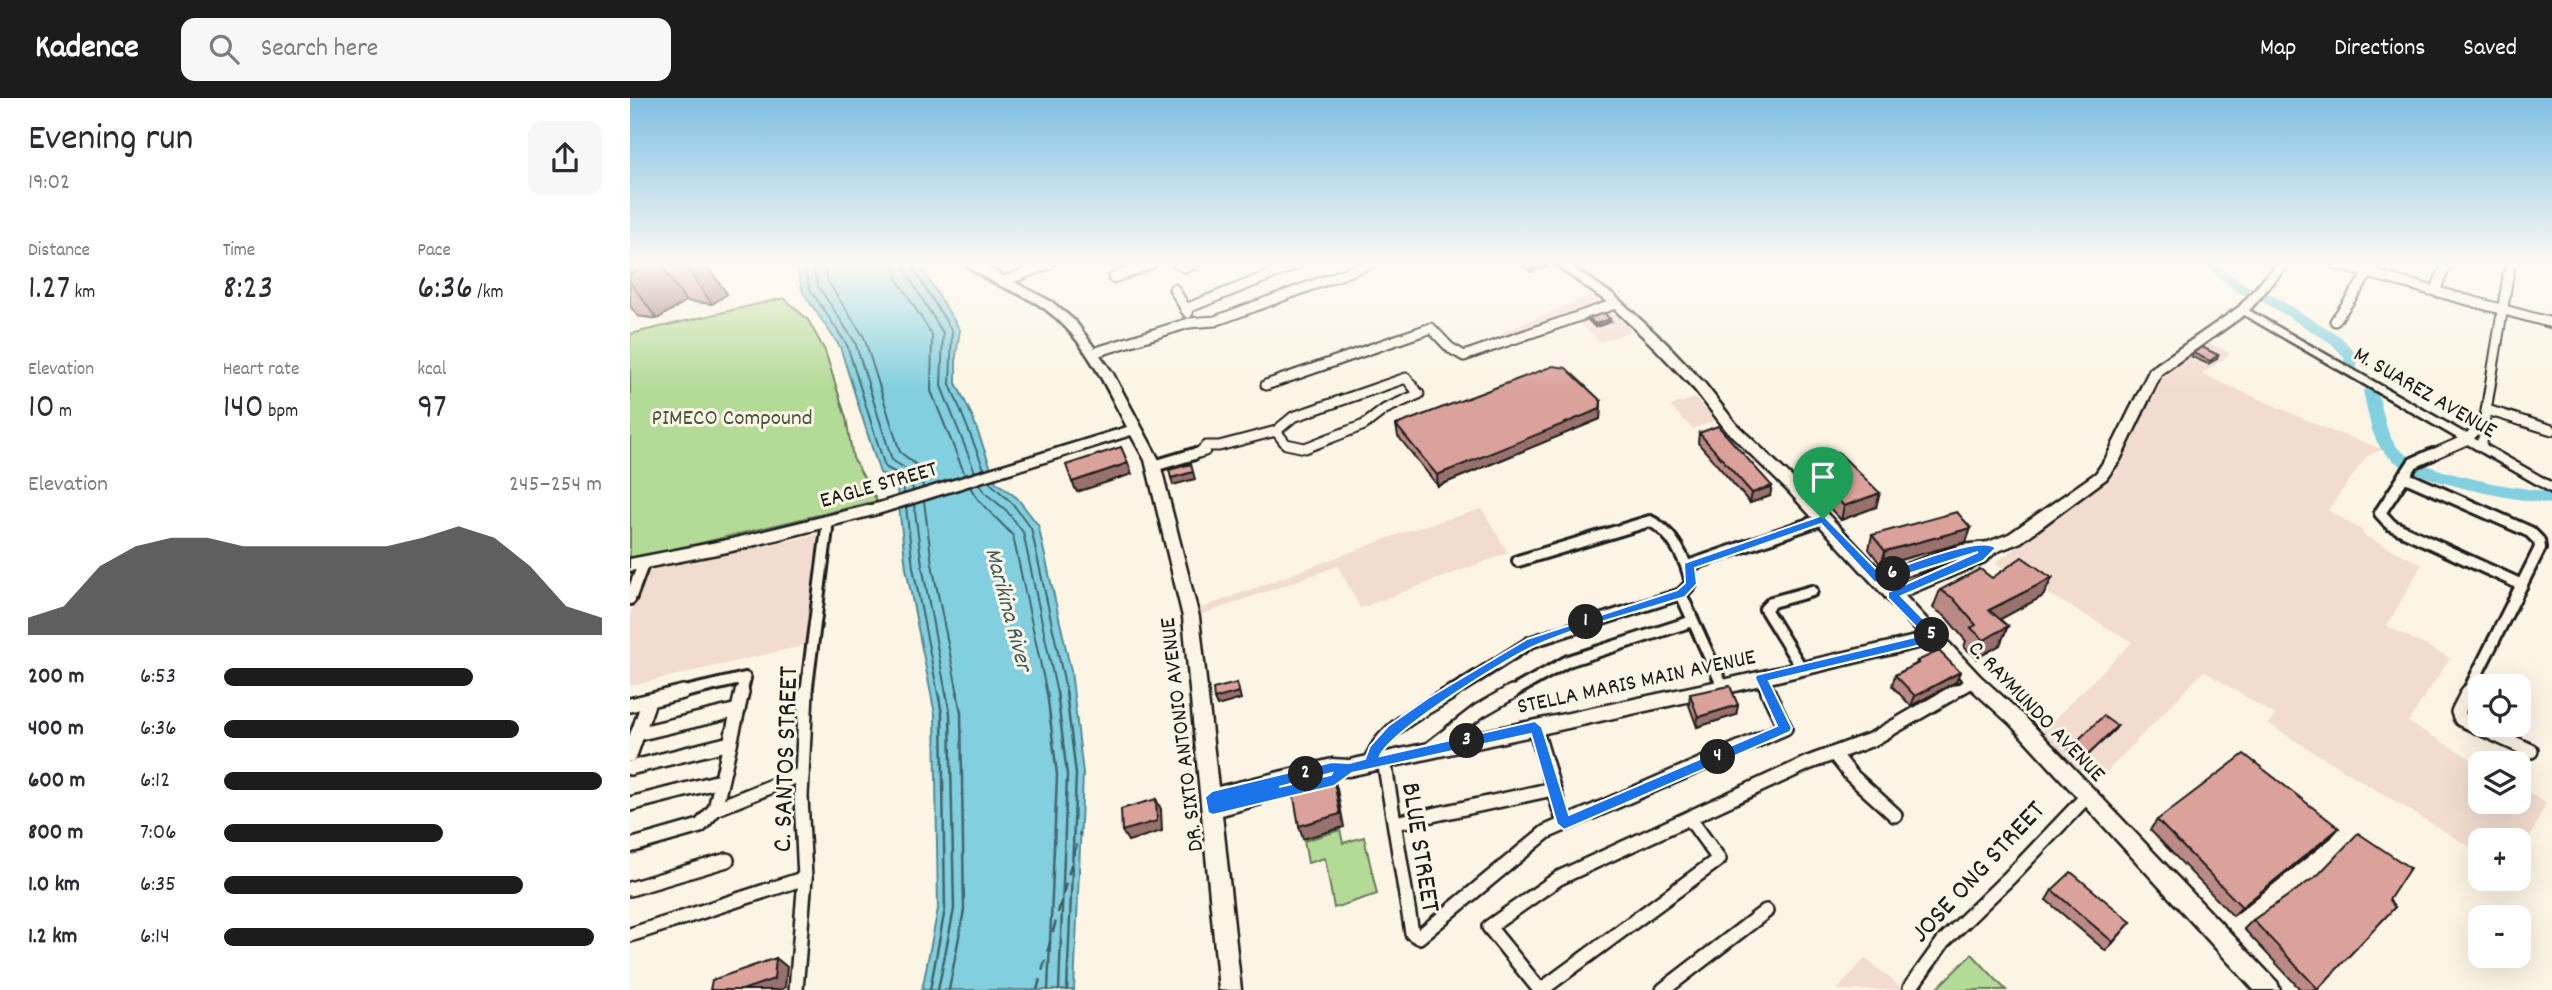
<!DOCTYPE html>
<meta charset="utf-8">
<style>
body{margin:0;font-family:Dekko,sans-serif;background:#f7f7f7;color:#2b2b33;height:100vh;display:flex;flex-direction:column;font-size:26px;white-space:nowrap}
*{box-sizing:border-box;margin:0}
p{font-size:23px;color:#7c7c81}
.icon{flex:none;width:38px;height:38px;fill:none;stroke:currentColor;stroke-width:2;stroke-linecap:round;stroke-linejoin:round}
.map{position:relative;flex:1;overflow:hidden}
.details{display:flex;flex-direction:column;background:#fff;width:630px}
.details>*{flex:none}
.buttons{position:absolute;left:1838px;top:576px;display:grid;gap:14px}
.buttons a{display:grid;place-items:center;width:63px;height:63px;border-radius:14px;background:#fff;box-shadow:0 7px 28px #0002;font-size:35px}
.pin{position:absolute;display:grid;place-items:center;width:60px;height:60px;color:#fff;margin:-72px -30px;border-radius:50% 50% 50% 0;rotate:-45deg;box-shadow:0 0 7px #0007}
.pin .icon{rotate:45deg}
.km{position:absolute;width:35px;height:35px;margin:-18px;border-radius:50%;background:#222;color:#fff;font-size:19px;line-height:35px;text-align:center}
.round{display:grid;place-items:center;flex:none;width:74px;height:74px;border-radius:14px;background:#f7f7f7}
.head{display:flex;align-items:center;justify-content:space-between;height:119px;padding:0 28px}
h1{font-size:38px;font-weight:600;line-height:52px}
.metrics{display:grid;grid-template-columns:repeat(3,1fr);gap:10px;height:119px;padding:7px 28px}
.metrics div{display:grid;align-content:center}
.metrics b{font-size:35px;font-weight:600}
.metrics small{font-size:19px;font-weight:400}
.metrics p{font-size:19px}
.chart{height:196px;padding:14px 28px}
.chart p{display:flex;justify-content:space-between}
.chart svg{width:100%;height:126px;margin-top:7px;fill:#1c1c1c;opacity:.7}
ul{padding:0 28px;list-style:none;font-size:23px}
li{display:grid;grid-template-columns:112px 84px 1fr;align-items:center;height:52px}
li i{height:18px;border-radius:9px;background:#1c1c1c}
header{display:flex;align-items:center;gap:42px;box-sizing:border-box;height:98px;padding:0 35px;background:#1c1c1c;color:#fff}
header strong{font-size:33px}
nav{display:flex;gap:38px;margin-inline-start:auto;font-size:24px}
.search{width:490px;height:63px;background:#f7f7f7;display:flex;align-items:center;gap:18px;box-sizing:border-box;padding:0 24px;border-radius:14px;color:#7c7c81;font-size:26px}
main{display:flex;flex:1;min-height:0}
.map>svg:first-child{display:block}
.built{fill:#f2dccf}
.green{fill:#b3da96;stroke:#687b59;stroke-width:2}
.water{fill:#82d0df;stroke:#598891;stroke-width:2}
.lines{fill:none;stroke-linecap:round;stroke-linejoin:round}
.shore-far1{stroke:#45646a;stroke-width:2}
.shore{stroke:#45646a;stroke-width:2.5}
.river{fill:#82d0df;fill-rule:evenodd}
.ferry{stroke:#405b60;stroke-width:2.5;stroke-dasharray:11 9;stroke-linecap:butt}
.minor-far2-casing{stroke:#1c1c1c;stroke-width:13}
.minor-far1-casing{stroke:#1c1c1c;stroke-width:16}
.minor-casing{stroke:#1c1c1c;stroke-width:18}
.tertiary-casing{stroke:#1c1c1c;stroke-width:5}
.secondary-casing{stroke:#1c1c1c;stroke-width:5}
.minor-far2{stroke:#fcf5e5;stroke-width:9}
.minor-far1{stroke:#fcf5e5;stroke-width:10}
.minor{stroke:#fcf5e5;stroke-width:13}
.tertiary{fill:#fcf5e5;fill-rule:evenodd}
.secondary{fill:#fcf5e5;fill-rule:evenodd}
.wall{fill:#bc8a85;stroke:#1c1c1c;stroke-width:2}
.shaded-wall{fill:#99716c;stroke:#1c1c1c;stroke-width:2}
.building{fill:#dba19b;stroke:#1c1c1c;stroke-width:2}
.route{fill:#1a73e8;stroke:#fff;stroke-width:2;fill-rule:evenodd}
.labels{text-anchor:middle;stroke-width:6;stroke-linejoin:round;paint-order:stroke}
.street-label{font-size:23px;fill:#1c1c1c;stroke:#fcf5e5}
.park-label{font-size:23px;fill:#495541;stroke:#fcf5e5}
.water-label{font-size:24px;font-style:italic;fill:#405b60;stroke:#fcf5e5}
.near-street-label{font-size:28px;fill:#1c1c1c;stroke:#fcf5e5}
</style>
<header>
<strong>Kadence</strong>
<div class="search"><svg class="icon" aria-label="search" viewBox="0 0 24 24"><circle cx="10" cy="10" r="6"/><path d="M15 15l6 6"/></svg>Search here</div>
<nav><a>Map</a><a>Directions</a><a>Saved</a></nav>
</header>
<main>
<section class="details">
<div class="head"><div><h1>Evening run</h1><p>19:02</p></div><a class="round"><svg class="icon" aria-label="share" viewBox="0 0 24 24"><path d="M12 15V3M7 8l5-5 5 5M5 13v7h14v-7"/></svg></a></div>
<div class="metrics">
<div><p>Distance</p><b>1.27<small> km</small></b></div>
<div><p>Time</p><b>8:23</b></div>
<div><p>Pace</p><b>6:36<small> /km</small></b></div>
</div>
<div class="metrics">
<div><p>Elevation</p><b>10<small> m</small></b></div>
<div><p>Heart rate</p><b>140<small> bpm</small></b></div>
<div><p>kcal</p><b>97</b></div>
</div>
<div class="chart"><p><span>Elevation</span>245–254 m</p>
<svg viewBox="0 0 160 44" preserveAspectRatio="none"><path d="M0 44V38L10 34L20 20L30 13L40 10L50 10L60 13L70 13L80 13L90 13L100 13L110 10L120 6L130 10L140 20L150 34L160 38V44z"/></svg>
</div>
<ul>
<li><b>200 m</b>6:53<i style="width:66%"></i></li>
<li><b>400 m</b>6:36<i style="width:78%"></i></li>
<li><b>600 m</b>6:12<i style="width:100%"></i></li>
<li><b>800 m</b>7:06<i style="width:58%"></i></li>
<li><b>1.0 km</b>6:35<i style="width:79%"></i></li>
<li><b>1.2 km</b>6:14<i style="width:98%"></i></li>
</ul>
</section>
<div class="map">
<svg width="1922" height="892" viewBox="0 0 1922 892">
<rect width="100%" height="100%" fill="#fcf5e5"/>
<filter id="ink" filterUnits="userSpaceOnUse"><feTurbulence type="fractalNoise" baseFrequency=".0143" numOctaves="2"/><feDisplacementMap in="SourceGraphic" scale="14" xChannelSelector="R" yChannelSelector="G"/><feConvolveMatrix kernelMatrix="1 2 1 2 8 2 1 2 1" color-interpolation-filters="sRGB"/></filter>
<g filter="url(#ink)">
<g class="built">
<path d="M961 197 973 207 879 239 873 234Z"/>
<path d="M977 210 1002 233 970 244 945 221Z"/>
<path d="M1579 245 1601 255 1572 276 1704 334 1753 351 1737 358 1698 412 1733 433V437L1792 466 1757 528 1820 560 1778 624 1850 666V704H1888V688L1916 705 1888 765V742H1850V755L1638 626 1645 617 1574 573 1461 690 1411 634 1502 544 1365 465 1484 377 1530 278Z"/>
<path d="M1064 300 1086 322 1063 331 1040 308Z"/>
<path d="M852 411 878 455 730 510 708 468 568 518 566 512 780 432Z"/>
<path d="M190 436 176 547 0 588V516L17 473Z"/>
<path d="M1235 860 1274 892H1207Z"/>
</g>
<g class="green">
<path d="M154 200 178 222 195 253 216 320 223 360 247 403 0 462V236Z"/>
<path d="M710 732 713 745 734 739 747 796 704 810 695 760 678 765 674 743Z"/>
<path d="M1342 856 1376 892H1305Z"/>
</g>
<path class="water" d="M166 166H289L330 232 326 257V285L342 318 366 384 387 400 408 427 441 573 453 676 444 892H292L308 811 305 616 276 470 266 382 250 375 210 249 173 194Z"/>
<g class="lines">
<g class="shore-far1">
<path d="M173 166 180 191 217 247 255 369 272 378 274 395"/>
<path d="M182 166 188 188 225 244 262 362 279 373 283 393"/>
<path d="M193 166 198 184 234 239 270 354 289 369 293 390"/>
<path d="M264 166 267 181 302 237 301 293 335 377"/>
<path d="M274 166 277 176 313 235 311 288 345 374"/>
<path d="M283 166 284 172 322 233 320 286 354 371"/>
<path d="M358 383 382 405 401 430 437 596"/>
<path d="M350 386 355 395 376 412 393 434 427 596"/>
<path d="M340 389C350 408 369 421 383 438L417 596"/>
<path d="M294 403 302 466 328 596"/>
<path d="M284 406 292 467 316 596"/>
<path d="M276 409 283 469 308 596"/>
</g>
<g class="shore">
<path d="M417 594 427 677 418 892"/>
<path d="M427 594 437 677 429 892"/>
<path d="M436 594 446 676 437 892"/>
<path d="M300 892 315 811 312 616 308 594"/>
<path d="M308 892 324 811 320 615 316 594"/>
<path d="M319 892 334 812 331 614 327 594"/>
</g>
<g class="river">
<path d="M1572 166H1586L1619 189 1642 197 1711 239 1728 258 1726 273H1716L1714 259 1701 245 1632 203 1609 195Z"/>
<path d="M1740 288 1747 293C1753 310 1755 335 1767 349 1792 376 1885 390 1922 394V406C1882 401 1779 385 1754 354 1740 338 1738 312 1733 293Z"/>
</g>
<path class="ferry" d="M407 892 450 734"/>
<g class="minor-far2-casing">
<g id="minor-far2">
<path d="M548 166 554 169 565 166"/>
<path d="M1705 166 1922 225"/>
<path d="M483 180 521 166"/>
<path d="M372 184 420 166"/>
<path d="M544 191 558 215"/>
<path d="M1805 192 1817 166"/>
<path d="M555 211 668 166"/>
<path d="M1705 223 1745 166"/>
<path d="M463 255 559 225 585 223 740 166"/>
<path d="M776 280 789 296 755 311 734 327 675 350 656 346 646 333 663 319Z"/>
<path d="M636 287 801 230 820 250 834 258 985 206"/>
<path d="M1857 312 1922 332"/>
<path d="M1834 339H1839L1854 325 1880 166"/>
<path d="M1853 350 1851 346 1857 330 1854 325"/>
<path d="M570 354 576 348H589L646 333"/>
<path d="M558 358 575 353"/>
<path d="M1799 358 1838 341"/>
</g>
</g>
<g class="minor-far1-casing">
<g id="minor-far1">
<path d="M1803 356 1783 365 1750 415 1761 427 1892 487"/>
<path d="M524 368 564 356"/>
<path d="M1773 378 1900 434 1909 443 1910 450 1837 596"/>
<path d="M1058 468 1193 421"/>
<path d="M1051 496 1093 589"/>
<path d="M0 501 14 464"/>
<path d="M1172 571 1135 511 1142 504 1182 493"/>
<path d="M1131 580 1139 596"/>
<path d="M46 596 115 580 111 596"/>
<path d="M176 596 197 431"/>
<path d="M819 596 901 544 1051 496 1061 486C1057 463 1042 433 1020 423L888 463"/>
<path d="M879 596 938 563 1063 523"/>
<path d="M1321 596 1344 583"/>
</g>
</g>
<g class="minor-casing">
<g id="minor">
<path d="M1838 594 1828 614 1831 621 1901 653"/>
<path d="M0 607 53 594"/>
<path d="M905 629 934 726"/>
<path d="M7 636 108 612"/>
<path d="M801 650 849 613 882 594"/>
<path d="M0 657 19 603"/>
<path d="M1205 657 1221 677 1265 717"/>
<path d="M754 662 782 835 789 839 916 734 1155 630 1138 594"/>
<path d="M741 665C749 631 794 612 822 594"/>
<path d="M0 670 100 645"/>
<path d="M0 706 90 683"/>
<path d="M85 711 112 594"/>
<path d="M765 725 923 691"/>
<path d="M0 748 70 728 85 711 172 676"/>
<path d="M0 791 97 762"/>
<path d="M0 837 175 780"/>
<path d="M1280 890 1313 844 1380 779 1458 697"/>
<path d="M166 892 175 780 171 699 176 594"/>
<path d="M910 892 859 829 929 780 1178 665 1243 641 1324 594"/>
<path d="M911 892 1089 761 1060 721"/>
<path d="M1033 892 1136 813"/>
</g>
</g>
<g class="tertiary-casing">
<path id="tertiary" d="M1613 209 1922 385V395L1609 214 1608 212Z"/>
</g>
<g class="secondary-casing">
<path id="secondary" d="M335 166H350L422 204 445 223 482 274 529 362 569 519 588 689 702 661 719 662 1093 582 1290 537 1159 394 1096 332 1065 292 1026 251 977 204 924 166H938L985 198 1036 245 1075 286 1106 326 1169 386 1252 474 1332 447 1358 444 1379 436 1466 375 1476 360 1520 271 1609 209 1647 166H1659L1617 215 1531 276 1490 362 1476 381 1391 444 1366 454 1355 464 1275 498 1350 578 1393 617 1647 884 1650 892H1624L1381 627 1338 588 1300 547 1093 596 719 678 702 677 631 695 634 700 631 706 592 717 611 892H589L553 519 515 362 501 337 251 415 102 453 0 473V461L102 441 249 405 497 329C475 287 454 239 415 211 391 193 357 186 335 166ZM1342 456 1266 489 1261 483Z"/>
</g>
<use href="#minor-far2" class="minor-far2"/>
<use href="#minor-far1" class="minor-far1"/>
<use href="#minor" class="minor"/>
<use href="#tertiary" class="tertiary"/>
<use href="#secondary" class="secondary"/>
</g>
<g class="wall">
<path d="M0 166H76L97 196 82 206 56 203 27 221 8 218 0 208Z"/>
<path d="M892 166H918V168L900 174 892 169Z"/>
<path d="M959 220 980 224 965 229 959 223Z"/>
<path d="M1563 255 1588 257 1587 261 1578 266 1562 259Z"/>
<path d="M971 303 970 321 808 388 768 338 766 327Z"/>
<path d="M1069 335 1140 398 1120 405 1068 345Z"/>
<path d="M1174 366 1246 409 1211 422 1171 380Z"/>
<path d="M1341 430 1336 444 1251 467 1239 451 1242 437Z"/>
<path d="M1362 480H1422L1413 498 1370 521V547L1347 560 1334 549 1336 543 1316 519 1303 510 1310 492Z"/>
<path d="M1287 563 1326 584 1281 608 1262 588 1265 577 1286 566Z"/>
<path d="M1060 596 1108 607 1106 617 1067 629 1059 607Z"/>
<path d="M1487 628 1485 631 1453 662 1439 652 1441 649Z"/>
<path d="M1527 722 1700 740 1603 818 1520 732Z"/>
<path d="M1422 792 1501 824 1476 853 1416 802Z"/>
<path d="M1759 802 1765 809 1687 892H1671L1614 831 1623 822Z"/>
</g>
<g class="shaded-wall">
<path d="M17 166H30L56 203 27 221 0 184V176Z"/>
<path d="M54 166H76L97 196 82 206Z"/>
<path d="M914 166H918V168L900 174 899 171Z"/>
<path d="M980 221V224L965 229V226Z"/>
<path d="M971 303 970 321 808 388 807 377Z"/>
<path d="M498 365 502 376 447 394 442 384Z"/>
<path d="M563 374 565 381 543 387 541 380Z"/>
<path d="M1142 388 1140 398 1120 405 1122 395Z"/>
<path d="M1250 395 1246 409 1211 422 1214 408Z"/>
<path d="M1341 430 1336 444 1251 467 1255 453Z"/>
<path d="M1422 480 1413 498 1352 531 1359 512Z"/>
<path d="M1378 528 1370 547 1347 560 1354 542Z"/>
<path d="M1330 574 1326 584 1281 608 1285 598Z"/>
<path d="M607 585 611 601 587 608 584 601Z"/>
<path d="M1108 607 1106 617 1067 629 1068 619Z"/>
<path d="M1487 628 1485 631 1453 662 1455 659Z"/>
<path d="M703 678 707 691 714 729 673 741 669 728Z"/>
<path d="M526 701 531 711 532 733 498 743 492 733Z"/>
<path d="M1709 730 1700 740 1603 818 1612 809Z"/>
<path d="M146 860 157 869 155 890 149 892H112Z"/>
</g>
<g class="building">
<path d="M0 166H17L0 176Z"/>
<path d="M892 166H914L899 171Z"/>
<path d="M974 215 980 221 965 226 959 220Z"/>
<path d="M1572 249 1588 257 1580 263 1563 255Z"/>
<path d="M923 268 936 270 971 303 970 311 807 377 766 327Z"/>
<path d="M1088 328 1142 388 1122 395 1069 335Z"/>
<path d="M491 349 498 365 442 384 436 367Z"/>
<path d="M1208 354 1250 395 1214 408 1174 366Z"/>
<path d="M561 366 563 374 541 380 539 372Z"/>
<path d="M1327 414 1341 430 1255 453 1242 437Z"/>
<path d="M1392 459 1422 480 1359 512 1378 528 1354 542 1341 530 1346 527 1323 500 1310 492 1350 471 1362 480Z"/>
<path d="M1309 553 1330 574 1285 598 1265 577 1289 565 1287 563Z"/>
<path d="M607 585 609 594 584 601 583 591Z"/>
<path d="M1100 588 1108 607 1068 619 1060 596Z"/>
<path d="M1473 618 1487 628 1455 659 1441 649Z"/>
<path d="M1614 656 1709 730 1612 809 1527 722Z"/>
<path d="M703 678 710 716 669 728 662 688Z"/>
<path d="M526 701 527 723 492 733 491 711Z"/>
<path d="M1728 735 1780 770 1759 802 1765 809 1688 891 1623 822 1688 777Z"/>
<path d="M1441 774 1501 824 1483 844 1422 792Z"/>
<path d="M146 860 144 881 112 892H80L82 882Z"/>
</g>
</g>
<linearGradient id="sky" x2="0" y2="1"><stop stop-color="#7fbfe4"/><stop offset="0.57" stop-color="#fefaf3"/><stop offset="1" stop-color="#fefaf3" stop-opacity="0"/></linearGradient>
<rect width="1922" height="291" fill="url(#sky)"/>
<path class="route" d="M1193 417 1251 476C1272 469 1351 436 1366 450L1353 463 1271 498 1308 536V543L1139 583 1162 630 1160 634 934 732 927 726 901 636 722 675 704 688 583 717 578 715 575 699 582 693 702 664 719 665 735 661 740 648 758 628 798 600 897 541 1047 492 1055 485 1054 465ZM1191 426 1244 484 1249 485 1348 454 1258 494V500L1294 537 1126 577 1125 580 1147 628 939 717 912 629 905 623 750 658C761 633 878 559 907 547 952 527 1008 514 1055 499L1067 486 1065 470ZM702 675 701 677 649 689Z"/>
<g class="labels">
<g class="street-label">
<text transform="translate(1796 293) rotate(30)" y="8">M. SUAREZ AVENUE</text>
<text transform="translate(248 385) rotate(-16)" y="8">EAGLE STREET</text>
<text transform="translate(1006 582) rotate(-12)" y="8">STELLA MARIS MAIN AVENUE</text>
<text transform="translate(1408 612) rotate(46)" y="8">C. RAYMUNDO AVENUE</text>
<text transform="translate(550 637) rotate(-97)" y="8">DR. SIXTO ANTONIO AVENUE</text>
</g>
<g class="park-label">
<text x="102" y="326">PIMECO Compound</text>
</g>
<g class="water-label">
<text transform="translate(380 511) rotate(75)" y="8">Marikina River</text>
</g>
<g class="near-street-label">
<text transform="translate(153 661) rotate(-88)" y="10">C. SANTOS STREET</text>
<text transform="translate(793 749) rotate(81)" y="10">BLUE STREET</text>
<text transform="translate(1346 772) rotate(-47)" y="10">JOSE ONG STREET</text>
</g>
</g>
</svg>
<div class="buttons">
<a><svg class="icon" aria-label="locate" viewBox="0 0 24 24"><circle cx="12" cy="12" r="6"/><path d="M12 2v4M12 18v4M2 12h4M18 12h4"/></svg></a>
<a><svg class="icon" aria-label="layers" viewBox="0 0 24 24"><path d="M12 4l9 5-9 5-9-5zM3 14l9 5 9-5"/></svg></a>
<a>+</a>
<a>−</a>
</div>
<div class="pin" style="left:1193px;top:421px;background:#1e9e55"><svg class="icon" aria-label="arrive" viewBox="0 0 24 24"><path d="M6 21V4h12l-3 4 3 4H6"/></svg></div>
<b class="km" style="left:956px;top:524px">1</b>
<b class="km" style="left:676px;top:676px">2</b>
<b class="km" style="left:837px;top:643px">3</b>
<b class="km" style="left:1088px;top:659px">4</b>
<b class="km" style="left:1302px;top:537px">5</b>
<b class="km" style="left:1263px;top:476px">6</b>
</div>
</main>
